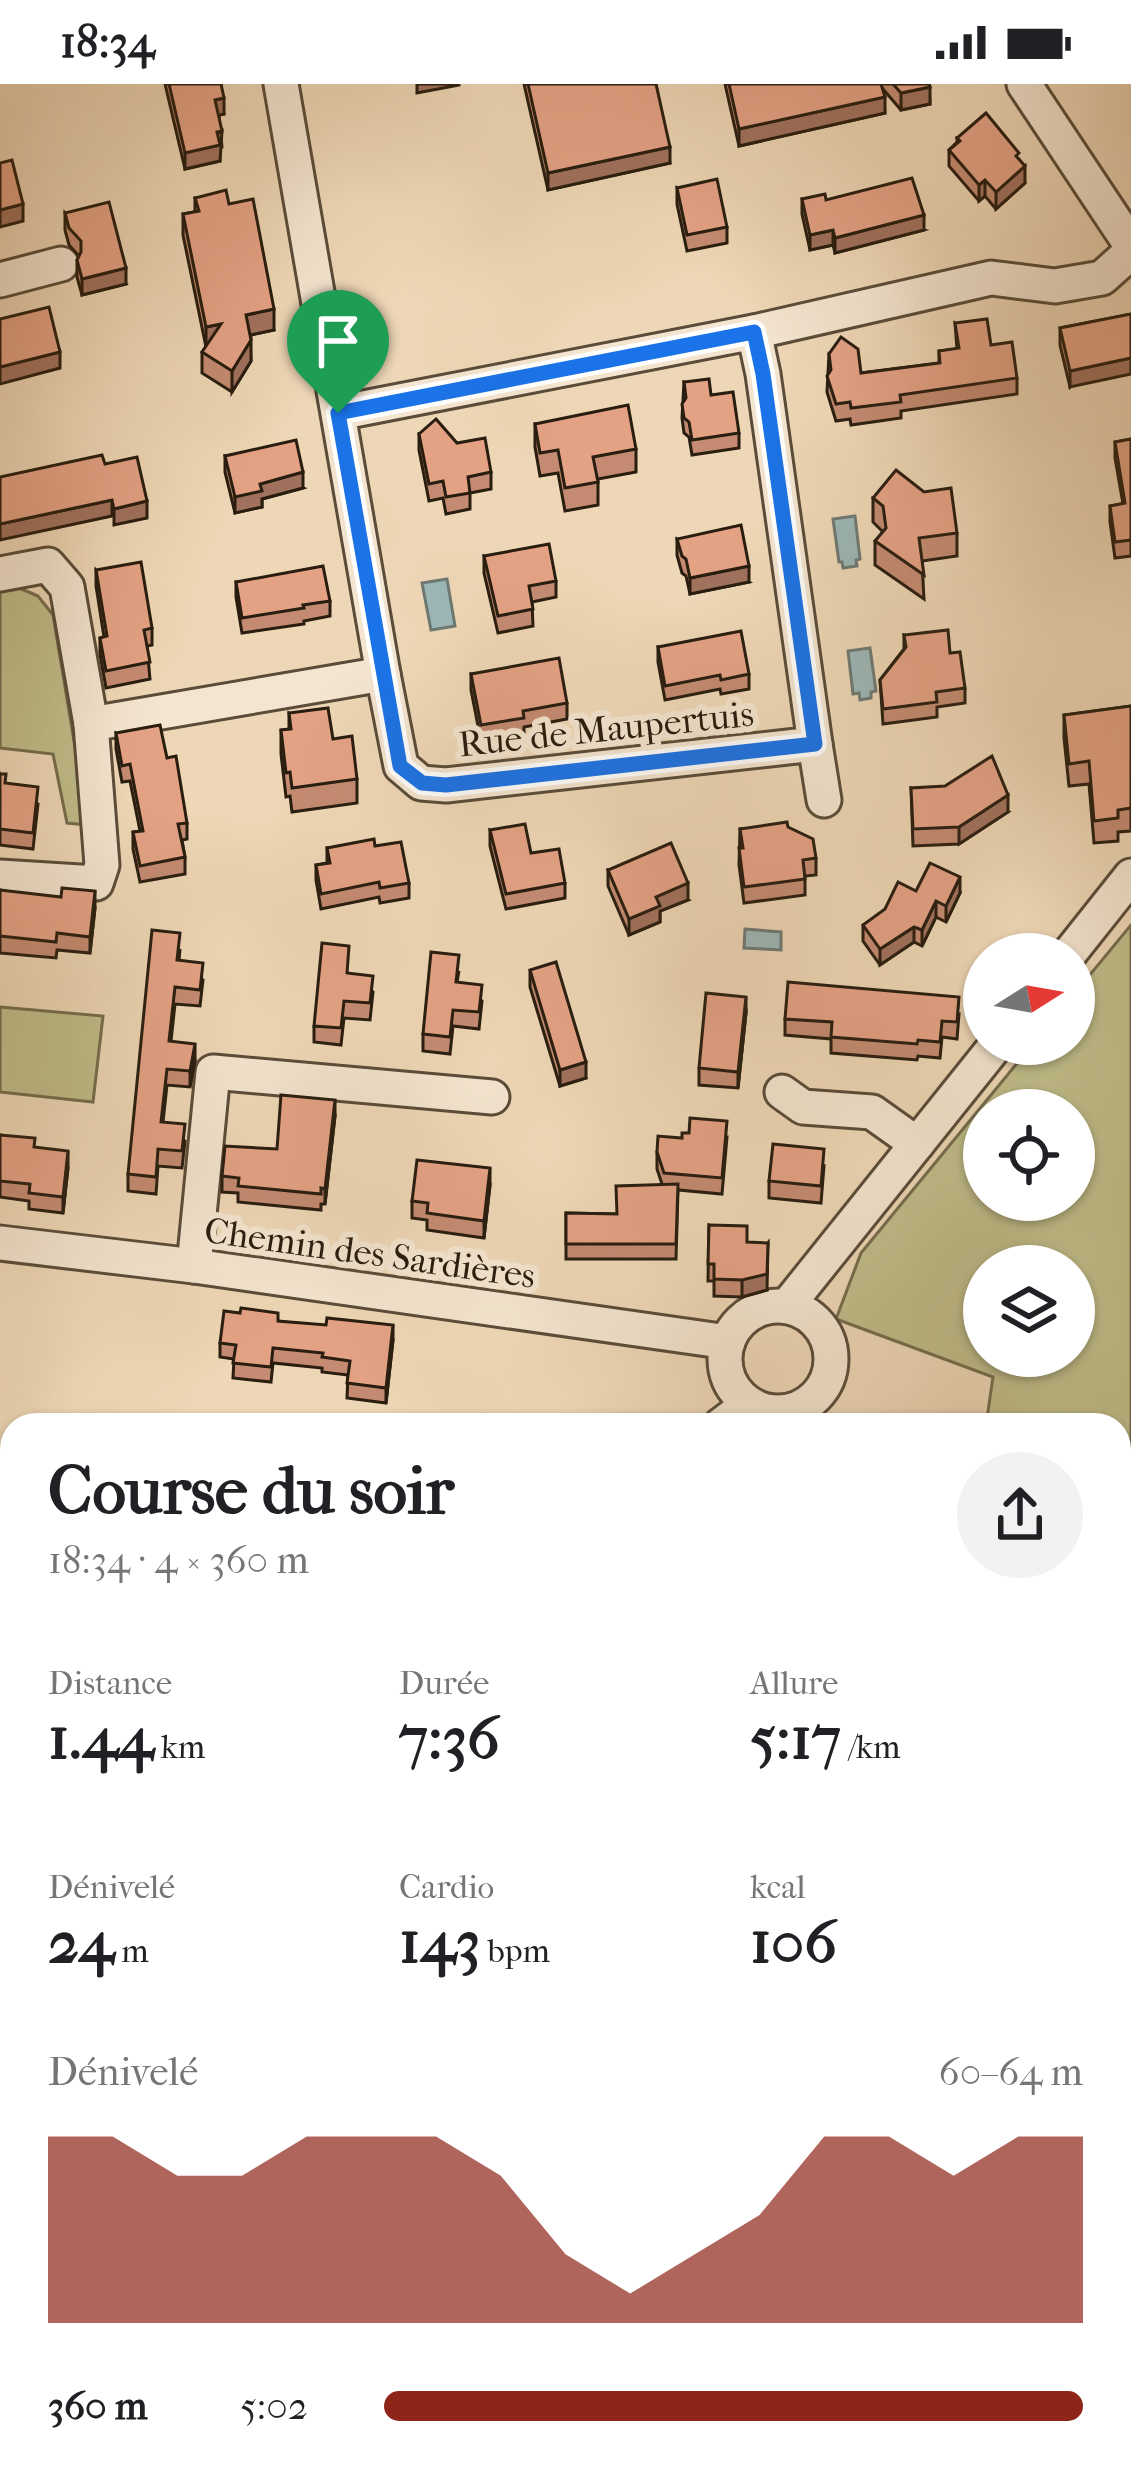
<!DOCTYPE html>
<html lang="fr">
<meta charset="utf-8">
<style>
body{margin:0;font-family:"IM FELL French Canon",serif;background:#f2f2f2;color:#202124;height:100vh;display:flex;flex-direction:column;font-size:45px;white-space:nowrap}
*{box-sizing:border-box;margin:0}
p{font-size:39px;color:#757577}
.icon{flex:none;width:66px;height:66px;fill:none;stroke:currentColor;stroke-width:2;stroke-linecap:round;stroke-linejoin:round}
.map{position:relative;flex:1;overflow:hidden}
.side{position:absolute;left:0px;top:1329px;width:1131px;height:1065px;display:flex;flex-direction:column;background:#fff;border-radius:36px 36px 0 0;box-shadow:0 3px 9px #0004}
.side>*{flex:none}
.needle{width:78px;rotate:79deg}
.fabs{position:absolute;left:963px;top:849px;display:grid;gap:24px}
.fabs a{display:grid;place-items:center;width:132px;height:132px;border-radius:50%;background:#fff;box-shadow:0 3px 9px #0004;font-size:60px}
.pin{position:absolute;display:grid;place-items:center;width:102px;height:102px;color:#fff;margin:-123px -51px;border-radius:50% 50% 50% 0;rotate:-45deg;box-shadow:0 0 12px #0007}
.pin .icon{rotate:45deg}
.round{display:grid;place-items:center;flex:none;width:126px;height:126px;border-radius:63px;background:#f2f2f2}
.summary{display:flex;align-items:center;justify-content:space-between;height:204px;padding:0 48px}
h1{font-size:66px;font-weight:800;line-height:90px}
.stats{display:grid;grid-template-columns:repeat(3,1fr);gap:18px;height:204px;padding:12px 48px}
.stats div{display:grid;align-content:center}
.stats b{font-size:60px;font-weight:800}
.stats small{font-size:33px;font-weight:400}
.stats p{font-size:33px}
.chart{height:336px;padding:24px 48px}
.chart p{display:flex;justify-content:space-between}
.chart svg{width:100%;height:216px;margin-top:12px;fill:#8f2418;opacity:.7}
ul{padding:0 48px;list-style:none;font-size:39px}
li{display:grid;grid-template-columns:192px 144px 1fr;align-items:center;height:90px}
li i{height:30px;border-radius:15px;background:#8f2418}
.status{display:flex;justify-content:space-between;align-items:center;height:84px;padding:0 60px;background:#fff;direction:ltr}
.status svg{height:33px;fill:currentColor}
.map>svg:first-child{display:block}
.green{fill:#bfbc89;stroke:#746c4c;stroke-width:3;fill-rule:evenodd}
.water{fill:#9cb7b7;stroke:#6e7974;stroke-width:3}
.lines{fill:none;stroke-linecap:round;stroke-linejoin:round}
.street-casing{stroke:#5a4c39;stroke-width:39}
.street{stroke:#f4e5d0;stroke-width:33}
.wall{fill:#c48b72;stroke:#281d0f;stroke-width:3}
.shaded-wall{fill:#a0715d;stroke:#281d0f;stroke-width:3}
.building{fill:#e4a285;stroke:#281d0f;stroke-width:3}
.route-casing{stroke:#fff;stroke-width:24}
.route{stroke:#1a73e8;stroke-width:15}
.labels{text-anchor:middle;stroke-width:12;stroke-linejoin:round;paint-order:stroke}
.street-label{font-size:36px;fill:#281d0f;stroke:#f4e5d0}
</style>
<div class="status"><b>18:34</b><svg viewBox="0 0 49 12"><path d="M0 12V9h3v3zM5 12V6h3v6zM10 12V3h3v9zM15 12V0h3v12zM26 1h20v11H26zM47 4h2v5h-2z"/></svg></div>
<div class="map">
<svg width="1131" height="2392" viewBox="0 0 1131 2392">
<rect width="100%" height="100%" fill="#eed7b6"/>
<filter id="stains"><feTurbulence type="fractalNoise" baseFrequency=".00167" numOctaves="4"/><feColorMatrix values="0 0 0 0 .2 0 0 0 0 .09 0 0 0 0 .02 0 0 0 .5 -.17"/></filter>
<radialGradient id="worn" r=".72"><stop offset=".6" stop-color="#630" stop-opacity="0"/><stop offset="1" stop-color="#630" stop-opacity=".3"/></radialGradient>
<g class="green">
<path d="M17 503 38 512 53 531 88 741 67 739 53 670 0 664V506Z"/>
<path d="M1131 841V1827L1119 1800V1341H986L993 1293 836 1235 861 1169 1033 960H1074V910ZM984 1026H1074V1116H984ZM1074 1182V1272H984V1182Z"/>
<path d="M0 923 103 932 93 1018 0 1008Z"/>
<path d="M1131 2064V2311L1119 2314V2067Z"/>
</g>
<g class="water">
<path d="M855 432 860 475 856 476 857 482 843 484 842 478H839L833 435Z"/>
<path d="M447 495 455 542 431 546 422 499Z"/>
<path d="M870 564 876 607 871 608V614L860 616 859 609 853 610 848 567Z"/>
<path d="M745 845 781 848V866L744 864Z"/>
</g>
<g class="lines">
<g class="street-casing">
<g id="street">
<path d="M281 0 383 590 401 682 421 699 446 701 815 660 763 290 754 248 338 329"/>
<path d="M1024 0 1131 161"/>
<path d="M0 196 61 180"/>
<path d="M754 248 991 194 1055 202 1102 194 1131 168"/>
<path d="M0 490 48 481 67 503 91 640 102 781 96 799 0 793"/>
<path d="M91 640 383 590"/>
<path d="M815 660 824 716"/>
<path d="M1069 870 1131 792"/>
<path d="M782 1008 803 1023 872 1028 917 1060"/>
<path d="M0 1159 194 1182 728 1258"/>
<path d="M194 1182 213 988 492 1013"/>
<path d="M787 1222 997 960"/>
<circle cx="778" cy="1275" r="53"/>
<path d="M721 1341 749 1320"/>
<path d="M0 1610 12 1612"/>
<path d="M1 1933 12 1877"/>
</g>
</g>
<use href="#street" class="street"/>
</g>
<g class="wall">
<path d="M165 0H221L224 30 219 31 222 63 220 64V77L185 85Z"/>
<path d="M524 0H656L670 79 548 106Z"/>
<path d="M725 0H929L930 20 901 26 883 5 885 29 739 62Z"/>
<path d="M957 54 1019 75 1025 99 996 125 985 112 979 117 949 82V66L957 58Z"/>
<path d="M677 104 727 143V159L687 167 677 120Z"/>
<path d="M195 114 229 120 274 246 250 251 251 277 232 308 202 289V268L206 263 183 151V130L195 128Z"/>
<path d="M802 115 826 116 924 146 835 169 833 161 810 166 802 130Z"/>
<path d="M65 129 126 200 82 211 77 193V176L79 172 69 161 65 146Z"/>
<path d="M1131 230 1070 303 1060 261V244Z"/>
<path d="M955 239 991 261 1017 294V310L901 327V334L851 341 850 335 836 337 827 308 829 270 861 289 939 279V267L957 265Z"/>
<path d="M684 298 711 311 739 349V364L692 371 689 353 684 349 682 334Z"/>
<path d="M535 340 636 365V388L598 395V421L565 427 558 389 540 392 535 363Z"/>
<path d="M419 350 457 359 491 388V405L470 409V425L446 430 443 414 429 417 419 366Z"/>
<path d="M1131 355V472L1115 474 1110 438V422L1123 420 1115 374V358Z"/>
<path d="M225 372 303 404 262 415V423L235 429 225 388Z"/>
<path d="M873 414 957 449V472L922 477 924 515 875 481V457L883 448 873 438Z"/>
<path d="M677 455 749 498 690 510 686 492 682 489 677 471Z"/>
<path d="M484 472 556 497V513L532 518 533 542 498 549 484 489Z"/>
<path d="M96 486 152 544V561L147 562 150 595 106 604 100 570V554L104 553 96 502Z"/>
<path d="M236 498 330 517V532L304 537V540L242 549 236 513Z"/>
<path d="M904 551 950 569 965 604V619L937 623V633L883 640 880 596 904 565Z"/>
<path d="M658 563 749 590V605L721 610 720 605 665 616 658 578Z"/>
<path d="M471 590 567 619V635L524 643V650L481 657 471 606Z"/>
<path d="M1131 622V747L1118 748V757L1094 759 1089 700 1069 702 1064 654V631Z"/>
<path d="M289 629 333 655 357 695V719L292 728 290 712 286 713 281 670V646L289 645Z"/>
<path d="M116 649 167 674 187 739V755L182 756 185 773V790L140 798 133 765V748L140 747 130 697 122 698 116 665Z"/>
<path d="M0 690 6 700 38 720 33 765 0 761Z"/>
<path d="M911 704 1008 728 959 760 913 762Z"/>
<path d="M788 743 816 774V791L805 792V811L744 819 739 781 740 745Z"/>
<path d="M490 746 531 769 565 799V814L506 825 490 762Z"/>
<path d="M375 762 409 799V814L380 819 379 813 321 825 316 796V781L327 779V764Z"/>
<path d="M608 786 688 816 660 827V838L629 851 608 802Z"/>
<path d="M0 806 95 824 90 869 57 866 56 874 0 869Z"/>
<path d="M916 807 960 809 946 838 936 833 922 862 914 858 880 881 863 857V841Z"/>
<path d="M180 865 179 877 203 896 200 922 175 920 171 957 195 976 190 1003 167 1001 163 1038 185 1057 182 1084 158 1082 156 1110 128 1107V1090Z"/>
<path d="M530 886 586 994 560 1002 530 903Z"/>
<path d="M459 887 457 898 482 917 479 945 453 942 450 970 423 967V950Z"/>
<path d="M348 889 373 908 370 936 344 934 341 961 314 958V942Z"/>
<path d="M746 929 738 1004 699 1001V984Z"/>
<path d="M959 930 957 955 942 953 940 974 918 972 917 976 831 969V955L785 951V935Z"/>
<path d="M335 1032 325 1120H321V1126L238 1118V1109L222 1108V1092L277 1065Z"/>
<path d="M0 1051 35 1063 68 1084 63 1129 29 1125V1117L0 1113Z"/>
<path d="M727 1053 722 1110 678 1106 676 1175H566V1129L616 1130 662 1100 657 1085V1068L682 1054Z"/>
<path d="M824 1082 821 1119 769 1114V1097Z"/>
<path d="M490 1101 484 1154 427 1146V1136L412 1134V1117Z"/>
<path d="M709 1141 747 1158 767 1206 742 1213 714 1212V1197H708Z"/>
<path d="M278 1237 393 1256 386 1319 347 1314 348 1291 322 1288V1284L273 1279 271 1298 233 1294 234 1275 220 1273V1259Z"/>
<path d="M12 1462V1538L2 1536V1520Z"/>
<path d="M0 1665 12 1668V1724L7 1746 0 1744Z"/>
<path d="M12 2024V2051L3 2052V2037Z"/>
</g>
<g class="shaded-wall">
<path d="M417 0H459V1L417 9Z"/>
<path d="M930 3V20L901 26V9Z"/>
<path d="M885 13V29L739 62V45Z"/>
<path d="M224 14V30L215 32V16Z"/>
<path d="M222 47 220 77 185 85V69Z"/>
<path d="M670 63V79L548 106V89Z"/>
<path d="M1025 82V99L996 125V108Z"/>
<path d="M985 96V112L979 117V101Z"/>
<path d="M23 120V137L0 143V126Z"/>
<path d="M924 131V146L835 169V154Z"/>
<path d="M833 146V161L810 166V151Z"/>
<path d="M126 184V200L82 211V195Z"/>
<path d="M274 225V246L246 252V231Z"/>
<path d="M221 240 206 264V243Z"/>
<path d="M251 256V277L232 308V287Z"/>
<path d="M60 268V284L0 300V283Z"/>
<path d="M1131 274V290L1070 303V287Z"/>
<path d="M303 388V404L262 415V423L235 429V413L260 400Z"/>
<path d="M112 416V432L0 456V440Z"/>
<path d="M147 417V434L114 441V425Z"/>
<path d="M749 482V498L690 510V494Z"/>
<path d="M1008 711V728L959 760V743Z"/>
<path d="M960 793V809L946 838V822Z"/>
<path d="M688 799V816L660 827V838L629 851V835L656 813Z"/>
<path d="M95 807V824L90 869V853Z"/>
<path d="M936 817V833L922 862V846Z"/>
<path d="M914 843V858L880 881V865Z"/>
<path d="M746 913V929L738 1004V988Z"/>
<path d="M195 960V976L190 1003V987Z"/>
<path d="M586 978V994L560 1002V986Z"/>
<path d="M335 1016V1032L325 1120V1105Z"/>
<path d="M68 1067V1084L63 1129V1113Z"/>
<path d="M490 1084V1101L484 1154V1137Z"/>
<path d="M768 1159 767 1206 742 1213V1196Z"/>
<path d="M393 1241V1256L386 1319V1304Z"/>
<path d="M12 1708V1724L7 1746V1729Z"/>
<path d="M12 2338V2361L0 2364V2340Z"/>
</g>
<g class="building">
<path d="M169 0H221L224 14 215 16 222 47 217 48 220 61 185 69Z"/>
<path d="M528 0H656L670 63 548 89Z"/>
<path d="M729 0H881L885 13 739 45Z"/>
<path d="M893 0H929L930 3 901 9Z"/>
<path d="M986 29 1019 69 1016 72 1025 82 996 108 985 96 979 101 949 66 960 57 957 54Z"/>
<path d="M12 76 23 120 0 126V79Z"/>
<path d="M912 94 924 131 835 154 833 146 810 151 802 115 825 110 826 116Z"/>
<path d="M717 95 727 143 687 151 677 104Z"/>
<path d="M226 106 229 120 253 115 274 225 246 231 251 256 232 287 202 268 221 240 206 243 183 130 199 127 195 114Z"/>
<path d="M109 118 126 184 82 195 77 176 81 168V157L69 144 65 129Z"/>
<path d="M49 223 60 268 0 283V235Z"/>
<path d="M1131 230V274L1070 287 1060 244Z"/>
<path d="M987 235 991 261 1012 258 1017 294 900 311 901 318 851 324 850 318 836 320 827 292 831 286 829 270 841 253 858 265 861 289 940 279 939 267 959 264 955 239Z"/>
<path d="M709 295 711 311 733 308 739 349 692 356 689 338 684 334 682 320 686 314 684 298Z"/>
<path d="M628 321 636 365 593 373 598 398 565 404 558 366 540 369 535 340Z"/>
<path d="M436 335 457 359 485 354 491 388 468 393 470 409 446 413 443 397 429 400 419 350Z"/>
<path d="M1131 355V456L1115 458 1110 422 1125 419 1115 358Z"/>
<path d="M296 356 303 388 260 400 262 407 235 413 225 372Z"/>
<path d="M102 371 105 380 137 373 147 417 114 425 112 416 0 440V393Z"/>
<path d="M896 386 924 408 951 404 957 449 919 454 924 491 875 457 886 444 883 422 873 414Z"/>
<path d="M741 441 749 482 690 494 686 475 682 472 677 455Z"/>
<path d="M549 460 556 497 529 502 533 525 498 532 484 472Z"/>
<path d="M141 478 152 544 144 546 150 578 106 587 100 554 107 552 96 486Z"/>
<path d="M323 482 330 517 303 521 304 524 242 534 236 498Z"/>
<path d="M948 546 950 569 960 568 965 604 936 608 937 618 883 625 880 596 906 563 904 551Z"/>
<path d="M741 547 749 590 721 596 720 591 665 602 658 563Z"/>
<path d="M559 574 567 619 523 627 524 634 481 641 471 590Z"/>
<path d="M1131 622V724L1118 726V734L1094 737 1089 677 1069 680 1064 631Z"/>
<path d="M328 624 333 655 352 652 357 695 292 704 290 688 286 689 281 646 291 645 289 629Z"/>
<path d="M160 641 167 674 176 672 187 739 178 740 185 773 140 782 133 748 143 747 130 680 122 682 116 649Z"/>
<path d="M992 672 1008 711 959 743 913 745 911 704 945 702Z"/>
<path d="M0 690H6L5 699 38 703 33 749 0 745Z"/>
<path d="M787 738 788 743 813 755 816 774 803 776 805 795 744 803 739 764H743L740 745Z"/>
<path d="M525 740 531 769 559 765 565 799 506 810 490 746Z"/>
<path d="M374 755 375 762 401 758 409 799 380 804 379 798 321 810 316 781 330 779 327 764Z"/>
<path d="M671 759 688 799 656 813 660 822 629 835 608 786Z"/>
<path d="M930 779 960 793 946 822 936 817 922 846 914 843 880 865 863 841 885 825 898 798 916 807Z"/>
<path d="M62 804 95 807 90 853 57 849 56 858 0 852V806L61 813Z"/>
<path d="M152 846 180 849 177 876 203 879 200 906 175 903 169 957 195 960 190 987 167 985 161 1038 185 1040 182 1067 158 1065 156 1093 128 1090Z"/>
<path d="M322 859 349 862 347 889 373 892 370 919 344 917 341 944 314 942Z"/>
<path d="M431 868 459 871 456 898 482 901 479 928 453 926 450 953 423 950Z"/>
<path d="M556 878 586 978 560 986 530 886Z"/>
<path d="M788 898 959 913 957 938 942 937 940 958 918 956 917 960 831 953 832 938 785 935Z"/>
<path d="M706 909 746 913 738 988 699 984Z"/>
<path d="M281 1011 335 1016 325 1105 321 1104V1110L238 1102 239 1094 222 1092 225 1062 277 1065Z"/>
<path d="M690 1034 727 1037 722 1094 664 1089 657 1068 658 1052 682 1054V1049H689Z"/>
<path d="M0 1051 35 1054 34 1063 68 1067 63 1113 29 1109 30 1100 0 1097Z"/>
<path d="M773 1060 824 1065 821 1102 769 1097Z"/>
<path d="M417 1076 490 1084 484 1137 427 1129 428 1119 412 1117Z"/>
<path d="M678 1100 676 1160H566V1129L617 1130 616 1102Z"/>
<path d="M709 1141 747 1142V1158L768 1159 767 1190 742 1196 714 1195V1180H708Z"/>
<path d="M241 1224 278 1229V1237L326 1241 327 1234 393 1241 386 1304 347 1299 350 1277 322 1273 323 1269 273 1264 271 1283 233 1279 236 1261 220 1259 224 1227 240 1229Z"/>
<path d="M12 1462V1522L2 1520Z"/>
<path d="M0 1665 12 1668V1708L7 1729 0 1728Z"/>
<path d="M12 2024V2035L3 2037Z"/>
<path d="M5 2292 6 2296 12 2294V2338L0 2340V2293Z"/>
<path d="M579 2382H660L662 2392H581Z"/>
</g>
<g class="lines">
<g class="route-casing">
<path id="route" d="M754 248 763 290 815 660 446 701 422 699 400 682 338 329Z"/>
</g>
<use href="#route" class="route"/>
</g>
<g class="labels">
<g class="street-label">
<text transform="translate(606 644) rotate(-6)" y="13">Rue de Maupertuis</text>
<text transform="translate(370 1168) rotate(8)" y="13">Chemin des Sardières</text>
</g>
</g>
<rect width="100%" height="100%" filter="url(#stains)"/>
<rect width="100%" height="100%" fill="url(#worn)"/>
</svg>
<div class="fabs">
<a><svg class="needle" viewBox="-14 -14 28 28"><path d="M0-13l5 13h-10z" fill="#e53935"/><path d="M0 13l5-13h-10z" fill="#757577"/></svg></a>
<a><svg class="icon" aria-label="locate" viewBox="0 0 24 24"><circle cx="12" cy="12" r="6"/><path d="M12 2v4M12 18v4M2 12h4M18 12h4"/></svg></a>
<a><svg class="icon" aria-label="layers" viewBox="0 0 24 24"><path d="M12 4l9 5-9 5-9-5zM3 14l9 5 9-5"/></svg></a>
</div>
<div class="pin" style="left:338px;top:329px;background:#1e9e55"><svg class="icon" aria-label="arrive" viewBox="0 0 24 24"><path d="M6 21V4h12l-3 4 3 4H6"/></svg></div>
<section class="side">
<div class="summary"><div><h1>Course du soir</h1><p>18:34 · 4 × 360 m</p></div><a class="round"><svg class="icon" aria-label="share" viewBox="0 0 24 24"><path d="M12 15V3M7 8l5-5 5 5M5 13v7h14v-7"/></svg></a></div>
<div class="stats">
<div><p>Distance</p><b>1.44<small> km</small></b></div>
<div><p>Durée</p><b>7:36</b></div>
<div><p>Allure</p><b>5:17<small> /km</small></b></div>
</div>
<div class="stats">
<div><p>Dénivelé</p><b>24<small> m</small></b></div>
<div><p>Cardio</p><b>143<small> bpm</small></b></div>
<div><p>kcal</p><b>106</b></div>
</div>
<div class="chart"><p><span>Dénivelé</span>60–64 m</p>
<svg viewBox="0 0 160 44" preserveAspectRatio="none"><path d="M0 44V6L10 6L20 14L30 14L40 6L50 6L60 6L70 14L80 30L90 38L100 30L110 22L120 6L130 6L140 14L150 6L160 6V44z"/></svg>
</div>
<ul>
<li><b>360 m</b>5:02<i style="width:100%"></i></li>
</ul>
</section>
</div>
